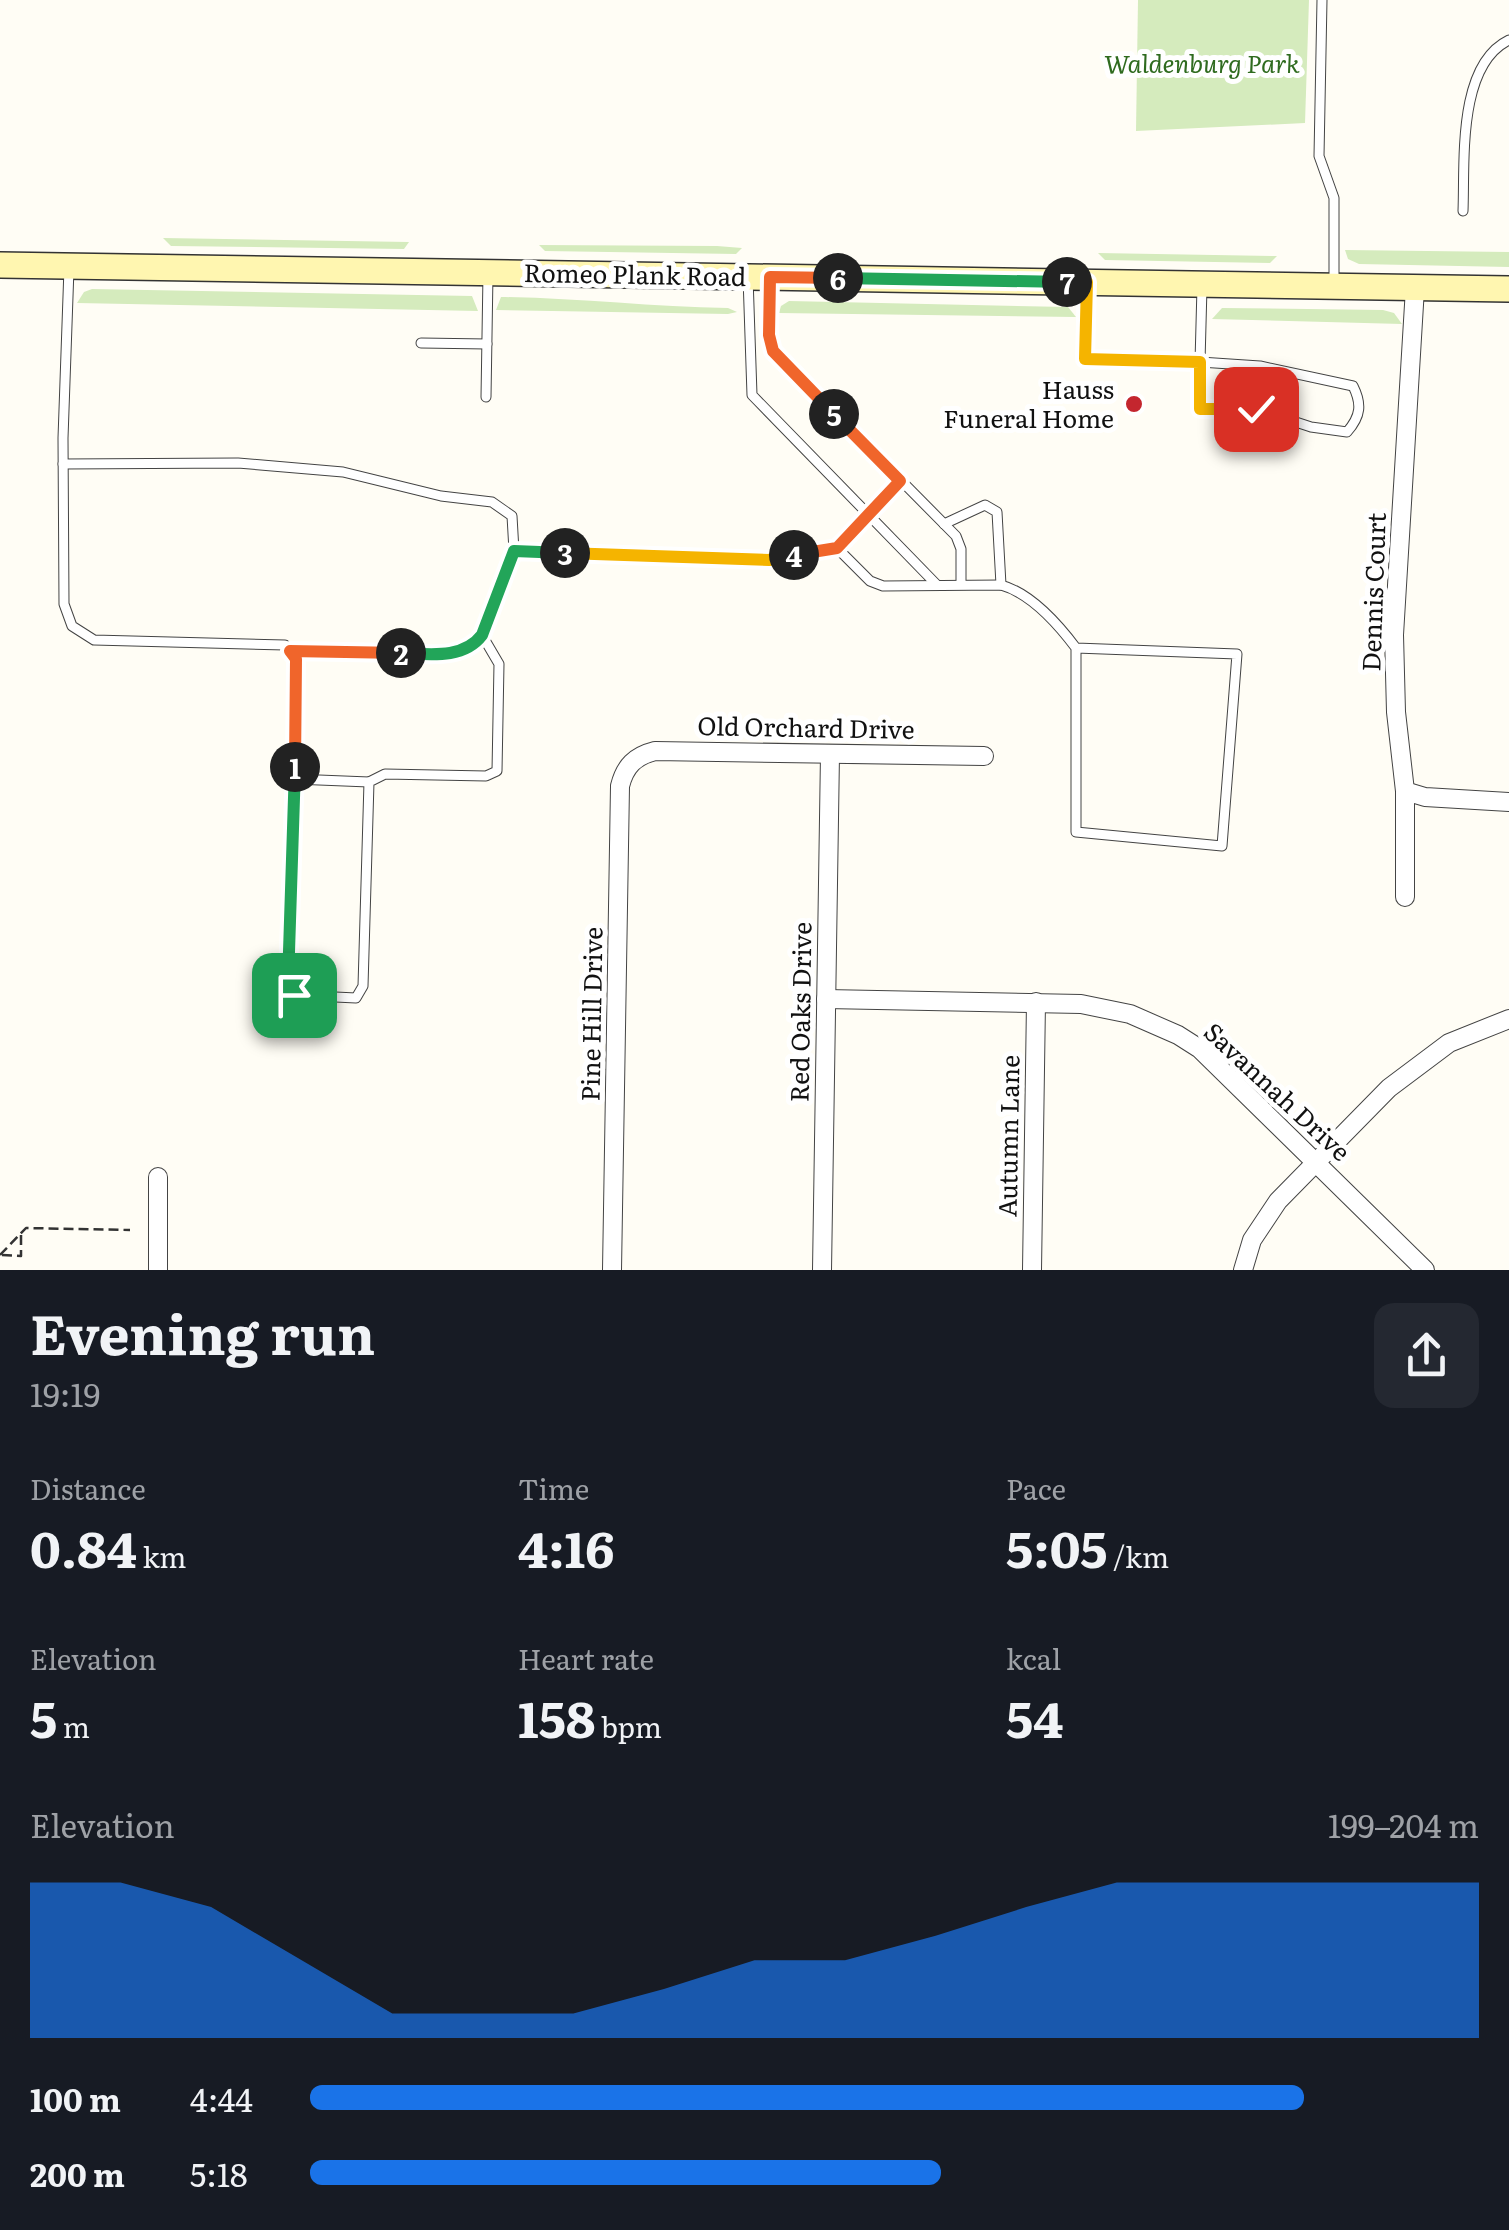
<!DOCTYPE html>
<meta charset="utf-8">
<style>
body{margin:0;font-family:Literata,serif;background:#242831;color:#f1f3f6;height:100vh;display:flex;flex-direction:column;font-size:38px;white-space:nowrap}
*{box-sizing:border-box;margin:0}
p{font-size:32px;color:#9ea1a6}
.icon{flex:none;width:55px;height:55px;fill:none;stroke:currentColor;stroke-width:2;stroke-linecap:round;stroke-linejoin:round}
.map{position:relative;height:1270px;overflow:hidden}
.panel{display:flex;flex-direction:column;background:#171b24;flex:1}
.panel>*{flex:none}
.pin{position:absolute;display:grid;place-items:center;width:85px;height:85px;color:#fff;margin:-42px;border-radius:20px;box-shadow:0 5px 15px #0006}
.km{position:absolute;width:50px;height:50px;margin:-25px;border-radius:50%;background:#222;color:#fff;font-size:28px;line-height:50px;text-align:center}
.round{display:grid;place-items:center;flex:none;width:105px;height:105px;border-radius:20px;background:#242831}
.summary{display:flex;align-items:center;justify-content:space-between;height:170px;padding:0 30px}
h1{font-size:55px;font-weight:700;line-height:75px}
.metrics{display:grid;grid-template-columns:repeat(3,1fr);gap:15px;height:170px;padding:10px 30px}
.metrics div{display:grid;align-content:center}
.metrics b{font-size:50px;font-weight:700}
.metrics small{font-size:28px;font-weight:400}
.metrics p{font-size:28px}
.chart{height:280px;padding:20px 30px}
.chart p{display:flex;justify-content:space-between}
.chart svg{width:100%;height:180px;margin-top:10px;fill:#1a73e8;opacity:.7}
ul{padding:0 30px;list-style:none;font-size:32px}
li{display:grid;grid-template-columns:160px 120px 1fr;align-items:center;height:75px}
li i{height:25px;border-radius:12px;background:#1a73e8}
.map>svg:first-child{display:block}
.green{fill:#d5ebbd}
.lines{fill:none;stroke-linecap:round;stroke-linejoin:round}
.service-casing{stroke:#444;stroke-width:11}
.minor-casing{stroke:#444;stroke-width:20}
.secondary-casing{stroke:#333;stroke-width:28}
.path{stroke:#333;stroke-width:2.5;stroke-dasharray:10 5;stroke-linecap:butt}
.service{stroke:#fff;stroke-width:9}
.minor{stroke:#fff;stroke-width:18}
.secondary{stroke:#fff6b0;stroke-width:25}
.split-1-casing{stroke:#fff;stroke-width:20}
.split-2-casing{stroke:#fff;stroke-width:20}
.split-3-casing{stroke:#fff;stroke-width:20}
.split-4-casing{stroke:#fff;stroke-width:20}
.split-5-casing{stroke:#fff;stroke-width:20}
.split-6-casing{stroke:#fff;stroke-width:20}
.split-7-casing{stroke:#fff;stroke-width:20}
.split-8-casing{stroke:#fff;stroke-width:20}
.split-9-casing{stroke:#fff;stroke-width:20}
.split-1{stroke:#22a559;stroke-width:12}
.split-2{stroke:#f0652b;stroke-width:12}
.split-3{stroke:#22a559;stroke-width:12}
.split-4{stroke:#f5b400;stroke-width:12}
.split-5{stroke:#f0652b;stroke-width:12}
.split-6{stroke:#f0652b;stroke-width:12}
.split-7{stroke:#22a559;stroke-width:12}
.split-8{stroke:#f5b400;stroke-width:12}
.split-9{stroke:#f5b400;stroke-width:12}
.poi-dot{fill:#c4262e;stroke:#fff;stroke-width:4}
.labels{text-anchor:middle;stroke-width:10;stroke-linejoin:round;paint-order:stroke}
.park-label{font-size:25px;font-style:italic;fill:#2f6b1f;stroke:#fff}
.street-label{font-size:25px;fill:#111;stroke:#fff}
.poi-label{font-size:25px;fill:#111;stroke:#fff;text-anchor:end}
</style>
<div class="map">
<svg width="1509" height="1270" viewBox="0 0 1509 1270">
<rect width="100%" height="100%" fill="#fffdf5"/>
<g class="green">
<path d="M1138 0H1309L1305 123 1136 131Z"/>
<path d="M163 238 409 242 404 249 171 246Z"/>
<path d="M539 245 717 246 742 248 736 254 545 251Z"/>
<path d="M1345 250 1509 252V267L1359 264 1348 259Z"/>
<path d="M1098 253 1277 256 1270 263 1105 260Z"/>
<path d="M92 289 472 296 478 311 77 303 84 292Z"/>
<path d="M501 297C577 298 652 307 728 308L737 312 728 314 496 310Z"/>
<path d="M789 301 1068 307 1076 317 779 313 781 306Z"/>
<path d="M1222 308 1383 310 1394 313 1402 324 1212 319Z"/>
</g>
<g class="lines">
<g class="service-casing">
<g id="service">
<path d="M1322 0 1319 156 1334 198V283"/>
<path d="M1463 211C1465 162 1457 65 1509 40"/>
<path d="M69 268 63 438 64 604 72 626 94 640 285 645 296 659 288 982 294 995 356 998 363 986 369 782 385 774 486 776 497 771 499 664 482 635"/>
<path d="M748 277 752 395 936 584"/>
<path d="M770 279 769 335 773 351 956 536 961 549V584"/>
<path d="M1087 285 1085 359 1200 362 1202 287"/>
<path d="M421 343 487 344"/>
<path d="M1200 362 1260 366 1353 386C1362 404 1361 416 1347 432L1311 427 1256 409H1200Z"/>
<path d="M486 397 488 274"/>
<path d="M63 464 238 463 343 472 441 496 492 502 512 516 514 551"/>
<path d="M900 481 837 548 870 581 883 586 1001 585C1030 593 1058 624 1076 648V832L1222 846 1237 654 1076 648"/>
<path d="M944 524 985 505 997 512 1001 585"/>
<path d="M290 651 450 654 476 643 482 635 514 551 769 560 837 548"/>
<path d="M294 779 369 782"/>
</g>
</g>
<g class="minor-casing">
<g id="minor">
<path d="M1405 791 1425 797 1509 802"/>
<path d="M1405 897V791L1396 712 1394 635 1415 288"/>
<path d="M826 999 1081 1004 1130 1014 1178 1035 1200 1049 1425 1270"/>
<path d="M158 1270V1177"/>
<path d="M612 1270 620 786C625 766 635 756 655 751L984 756"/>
<path d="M822 1270 830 754"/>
<path d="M1032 1270 1036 1002"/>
<path d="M1243 1270 1252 1240 1278 1201 1389 1088 1449 1043 1509 1019"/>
</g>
</g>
<g class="secondary-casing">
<path id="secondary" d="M0 265 1509 289"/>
</g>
<g class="path">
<path d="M0 1255 26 1228 130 1230"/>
<path d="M2 1255 21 1256V1233"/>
</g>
<use href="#service" class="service"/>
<use href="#minor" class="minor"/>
<use href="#secondary" class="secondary"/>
</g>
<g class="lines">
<g class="split-1-casing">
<path id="split-1" d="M294 995 288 982 295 767"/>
</g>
<g class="split-2-casing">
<path id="split-2" d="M295 767 296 659 290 651 401 653"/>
</g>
<g class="split-3-casing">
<path id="split-3" d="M401 653C428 654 463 660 482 635L514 551 565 553"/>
</g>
<g class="split-4-casing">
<path id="split-4" d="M565 553 769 560 794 555"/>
</g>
<g class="split-5-casing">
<path id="split-5" d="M794 555 837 548 900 481 834 414"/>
</g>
<g class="split-6-casing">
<path id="split-6" d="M834 414 773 351 769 335 770 277 838 278"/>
</g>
<g class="split-7-casing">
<path id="split-7" d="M838 278 1067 282"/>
</g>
<g class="split-8-casing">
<path id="split-8" d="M1067 282H1087L1085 359 1200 362V380"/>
</g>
<g class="split-9-casing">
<path id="split-9" d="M1200 380V409H1256"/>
</g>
<use href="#split-1" class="split-1"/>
<use href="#split-2" class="split-2"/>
<use href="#split-3" class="split-3"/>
<use href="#split-4" class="split-4"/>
<use href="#split-5" class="split-5"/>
<use href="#split-6" class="split-6"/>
<use href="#split-7" class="split-7"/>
<use href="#split-8" class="split-8"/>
<use href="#split-9" class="split-9"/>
</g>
<circle class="poi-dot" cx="1134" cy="404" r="10"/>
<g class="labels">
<g class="park-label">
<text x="1202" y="73">Waldenburg Park</text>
</g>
<g class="street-label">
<text transform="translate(635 275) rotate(1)" y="9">Romeo Plank Road</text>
<text transform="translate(1374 592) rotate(-88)" y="9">Dennis Court</text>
<text transform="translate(806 728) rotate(1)" y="9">Old Orchard Drive</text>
<text transform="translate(801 1012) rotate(-89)" y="9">Red Oaks Drive</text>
<text transform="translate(592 1014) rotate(-89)" y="9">Pine Hill Drive</text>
<text transform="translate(1277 1092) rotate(43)" y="9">Savannah Drive</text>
<text transform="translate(1009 1136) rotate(-89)" y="9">Autumn Lane</text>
</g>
<g class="poi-label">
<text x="1114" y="399">Hauss<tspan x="1114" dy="29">Funeral Home</tspan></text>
</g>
</g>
</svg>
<div class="pin" style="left:294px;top:995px;background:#1e9e55"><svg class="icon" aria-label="arrive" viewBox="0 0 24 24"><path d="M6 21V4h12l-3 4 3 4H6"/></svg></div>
<div class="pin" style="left:1256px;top:409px;background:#d93025"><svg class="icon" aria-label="check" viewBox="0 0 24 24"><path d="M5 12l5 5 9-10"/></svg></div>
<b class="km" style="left:295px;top:767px">1</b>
<b class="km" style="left:401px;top:653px">2</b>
<b class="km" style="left:565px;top:553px">3</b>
<b class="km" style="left:794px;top:555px">4</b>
<b class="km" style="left:834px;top:414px">5</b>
<b class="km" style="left:838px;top:278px">6</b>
<b class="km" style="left:1067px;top:282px">7</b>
</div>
<section class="panel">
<div class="summary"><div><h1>Evening run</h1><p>19:19</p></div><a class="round"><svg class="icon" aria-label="share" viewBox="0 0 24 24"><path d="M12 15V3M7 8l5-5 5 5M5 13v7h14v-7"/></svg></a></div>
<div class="metrics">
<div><p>Distance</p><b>0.84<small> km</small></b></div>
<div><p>Time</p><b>4:16</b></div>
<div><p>Pace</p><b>5:05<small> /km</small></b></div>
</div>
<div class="metrics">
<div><p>Elevation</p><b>5<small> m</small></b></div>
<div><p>Heart rate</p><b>158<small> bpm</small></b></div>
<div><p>kcal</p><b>54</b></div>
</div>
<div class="chart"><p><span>Elevation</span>199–204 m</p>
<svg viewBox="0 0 160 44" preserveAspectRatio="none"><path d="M0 44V6L10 6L20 12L30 25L40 38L50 38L60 38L70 32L80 25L90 25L100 19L110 12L120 6L130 6L140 6L150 6L160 6V44z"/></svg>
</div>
<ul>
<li><b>100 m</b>4:44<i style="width:85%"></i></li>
<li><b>200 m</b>5:18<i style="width:54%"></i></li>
</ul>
</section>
